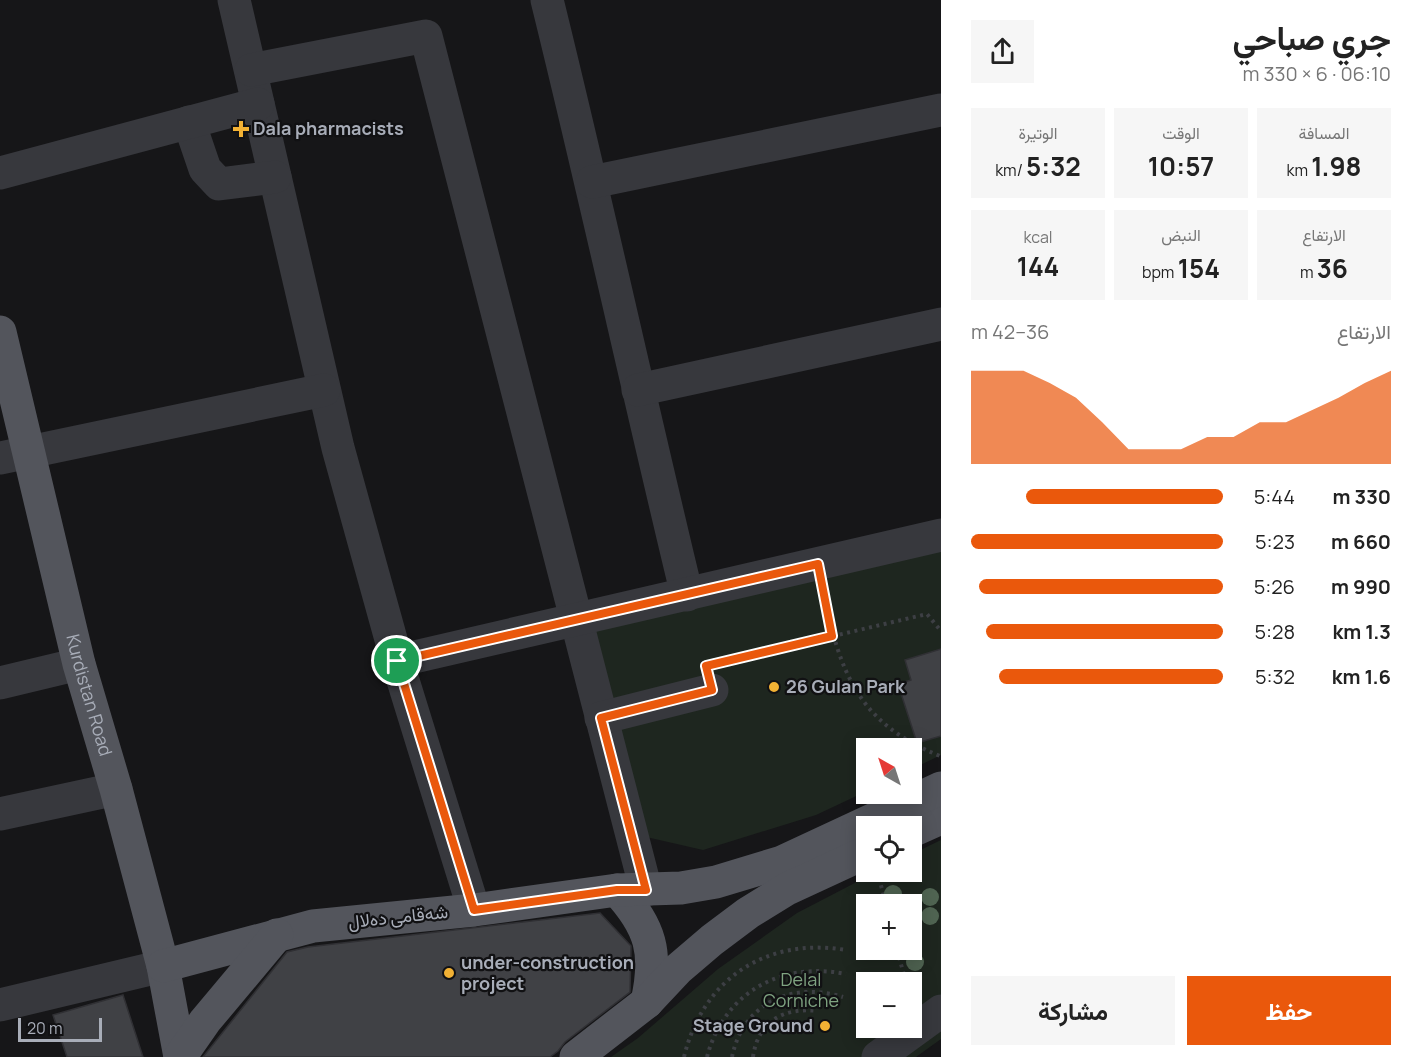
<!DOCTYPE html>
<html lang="ar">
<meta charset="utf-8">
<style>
body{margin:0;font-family:Manrope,Vazirmatn,sans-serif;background:#f6f6f6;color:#222;direction:rtl;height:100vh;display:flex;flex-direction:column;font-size:22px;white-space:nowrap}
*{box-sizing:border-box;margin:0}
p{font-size:20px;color:#767676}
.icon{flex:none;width:33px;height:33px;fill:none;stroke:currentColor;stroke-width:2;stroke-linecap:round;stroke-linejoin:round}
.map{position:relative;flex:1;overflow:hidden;direction:ltr}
.sheet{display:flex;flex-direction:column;background:#fff;width:480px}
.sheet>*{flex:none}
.needle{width:39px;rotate:321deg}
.tools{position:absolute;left:856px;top:738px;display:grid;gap:12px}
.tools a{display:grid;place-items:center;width:66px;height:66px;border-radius:0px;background:#fff;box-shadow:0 3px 15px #0003;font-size:30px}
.scale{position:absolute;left:18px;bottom:15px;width:84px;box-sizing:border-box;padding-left:6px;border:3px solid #a8adb8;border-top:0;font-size:16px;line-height:21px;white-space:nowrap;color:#a8adb8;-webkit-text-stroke:4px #111113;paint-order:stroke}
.pin{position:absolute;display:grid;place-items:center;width:51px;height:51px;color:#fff;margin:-26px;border:3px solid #fff;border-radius:50%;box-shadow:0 2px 6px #0007}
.round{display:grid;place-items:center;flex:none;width:63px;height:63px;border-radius:0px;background:#f6f6f6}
.headline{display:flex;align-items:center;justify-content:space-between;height:102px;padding:0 30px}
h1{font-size:33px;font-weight:700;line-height:45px}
.stats{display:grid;grid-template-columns:repeat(3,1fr);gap:9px;height:102px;padding:6px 30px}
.stats div{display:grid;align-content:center;border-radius:0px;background:#f6f6f6;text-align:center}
.stats b{font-size:26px;font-weight:700}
.stats small{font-size:16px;font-weight:400}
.stats p{font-size:16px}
.chart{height:168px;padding:12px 30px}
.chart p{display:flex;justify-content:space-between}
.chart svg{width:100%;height:108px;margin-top:6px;fill:#ea580c;opacity:.7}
.action{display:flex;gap:12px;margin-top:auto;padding:12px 30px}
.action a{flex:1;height:69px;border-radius:0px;background:#ea580c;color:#fff;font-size:24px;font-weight:700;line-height:69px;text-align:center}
.action a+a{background:#f6f6f6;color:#222}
ul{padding:0 30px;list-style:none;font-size:20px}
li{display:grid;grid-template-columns:96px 72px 1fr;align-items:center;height:45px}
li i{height:15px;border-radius:8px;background:#ea580c}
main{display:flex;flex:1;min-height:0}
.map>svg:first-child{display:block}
.green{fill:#1e261f;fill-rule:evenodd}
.building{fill:#404145;stroke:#303034;stroke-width:1.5}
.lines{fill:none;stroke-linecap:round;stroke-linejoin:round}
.path{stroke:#3d3f44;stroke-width:4;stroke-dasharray:3 4.5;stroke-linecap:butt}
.minor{stroke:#37383d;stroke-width:33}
.major{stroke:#53555c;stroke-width:33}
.tree{fill:#506452}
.route-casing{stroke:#fff;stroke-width:12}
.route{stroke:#ea580c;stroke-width:8}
.poi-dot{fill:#f2b134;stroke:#111113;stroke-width:2}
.labels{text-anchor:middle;stroke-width:4.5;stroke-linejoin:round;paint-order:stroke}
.poi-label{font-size:18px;font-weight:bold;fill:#a8adb8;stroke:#111113;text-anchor:start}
.street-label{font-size:18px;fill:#a8adb8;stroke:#111113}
.park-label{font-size:18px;fill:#7fa381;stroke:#111113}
</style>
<main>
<section class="sheet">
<div class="headline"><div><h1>جري صباحي</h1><p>06:10 · 6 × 330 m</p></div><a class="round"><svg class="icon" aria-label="share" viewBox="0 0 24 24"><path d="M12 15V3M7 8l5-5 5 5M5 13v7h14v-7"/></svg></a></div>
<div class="stats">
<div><p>المسافة</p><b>1.98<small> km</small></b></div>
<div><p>الوقت</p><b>10:57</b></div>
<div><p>الوتيرة</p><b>5:32<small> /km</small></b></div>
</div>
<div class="stats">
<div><p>الارتفاع</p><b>36<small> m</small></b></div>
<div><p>النبض</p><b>154<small> bpm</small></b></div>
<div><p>kcal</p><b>144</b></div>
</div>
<div class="chart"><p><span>الارتفاع</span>36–42 m</p>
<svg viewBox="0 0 160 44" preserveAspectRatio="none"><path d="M0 44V6L10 6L20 6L30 11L40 17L50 27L60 38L70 38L80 38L90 33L100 33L110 27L120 27L130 22L140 17L150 11L160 6V44z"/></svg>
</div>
<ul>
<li><b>330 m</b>5:44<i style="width:78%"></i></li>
<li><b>660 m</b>5:23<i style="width:100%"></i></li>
<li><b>990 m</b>5:26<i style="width:97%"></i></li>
<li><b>1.3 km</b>5:28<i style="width:94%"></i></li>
<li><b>1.6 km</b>5:32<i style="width:89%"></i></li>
</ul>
<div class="action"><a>حفظ</a><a>مشاركة</a></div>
</section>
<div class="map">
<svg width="941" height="1057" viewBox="0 0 941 1057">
<rect width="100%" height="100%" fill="#161618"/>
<g class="green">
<path d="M941 541V755L912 769V748H867V791L816 815 703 850 642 836 593 626Z"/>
<path d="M941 840V1039L916 1057H611L638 1038 718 969 797 913 876 872H912V854ZM867 904H912V950H867ZM867 982H912V1028H867Z"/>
</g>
<g class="building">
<path d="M941 649V736L917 743 898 684 911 680 905 660Z"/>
<path d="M600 913 631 946 630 992 565 1042 558 1051 550 1057H203L287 952 308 947Z"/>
<path d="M123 995 143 1057H67L53 1015Z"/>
</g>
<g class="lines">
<g class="path">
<path d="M823 591C840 673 858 723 940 756"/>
<path d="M723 662 927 614 941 631"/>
<path d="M879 878 886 904"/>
<path d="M897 950 906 982"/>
<path d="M684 1057C703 978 767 937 846 950"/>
<path d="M707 1057C724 992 782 961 846 974"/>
<path d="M732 1057C743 1003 792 981 843 997"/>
<path d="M753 1057C758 1021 784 1007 818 1011"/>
</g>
<g class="minor">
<path d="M234 0 338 448 397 661 474 910"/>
<path d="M547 0C596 198 639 397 687 595"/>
<path d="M251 70 426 36 646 890"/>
<path d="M189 122 205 169 219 184 275 177"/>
<path d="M0 173 258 104"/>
<path d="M592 182 941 110"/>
<path d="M638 390 941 324"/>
<path d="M0 458 324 390"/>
<path d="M397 661 941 535"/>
<path d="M0 683 79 664"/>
<path d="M601 718 712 690"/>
<path d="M0 814 116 789"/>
<path d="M0 1005 163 966"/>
<path d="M878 1057 941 1011"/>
</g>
<g class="major">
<path id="s1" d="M0 332 79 664 116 789 163 966 180 1057"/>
<path d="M912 831 941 818"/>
<path d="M617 890C651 927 658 953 647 1002"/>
<path d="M163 966 313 926 474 910 617 890 681 888 716 882 782 862 941 788"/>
<path d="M180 1057 205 1021 277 935"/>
<path d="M576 1057 647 1002 678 969 712 940 748 913 787 889 867 852"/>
</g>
</g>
<g class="tree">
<circle cx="893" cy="894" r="9"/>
<circle cx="930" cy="897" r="9"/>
<circle cx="930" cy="916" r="9"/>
<circle cx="915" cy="962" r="9"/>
</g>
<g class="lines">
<g class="route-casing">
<path id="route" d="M818 564 832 636 706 666 712 690 601 718 646 890H617L474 910 397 661Z"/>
</g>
<use href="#route" class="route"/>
</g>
<g class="poi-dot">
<path d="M238 120h6v6h6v6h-6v6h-6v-6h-6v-6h6z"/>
<circle cx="774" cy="687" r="6"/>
<circle cx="449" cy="973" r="6"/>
<circle cx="825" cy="1026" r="6"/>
</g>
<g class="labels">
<g class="poi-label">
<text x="253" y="135">Dala pharmacists</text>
<text x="786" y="693">26 Gulan Park</text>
<text x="461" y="969">under-construction<tspan x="461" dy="21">project</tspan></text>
<text x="813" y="1032" text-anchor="end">Stage Ground</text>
</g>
<g class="street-label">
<text dy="6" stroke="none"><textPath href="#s1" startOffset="374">Kurdistan Road</textPath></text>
<text transform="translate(398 917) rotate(-6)" y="6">شەقامی دەلال</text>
</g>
<g class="park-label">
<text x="801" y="986">Delal<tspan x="801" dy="21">Corniche</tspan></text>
</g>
</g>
</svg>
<div class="tools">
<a><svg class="needle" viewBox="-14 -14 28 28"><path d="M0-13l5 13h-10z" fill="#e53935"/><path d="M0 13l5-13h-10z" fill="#767676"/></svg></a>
<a><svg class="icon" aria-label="locate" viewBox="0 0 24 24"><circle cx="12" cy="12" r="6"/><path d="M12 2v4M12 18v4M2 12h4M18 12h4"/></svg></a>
<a>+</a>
<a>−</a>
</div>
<div class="scale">20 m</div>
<div class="pin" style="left:397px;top:661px;background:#1e9e55"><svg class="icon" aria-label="arrive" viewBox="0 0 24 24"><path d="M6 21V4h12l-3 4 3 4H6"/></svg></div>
</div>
</main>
